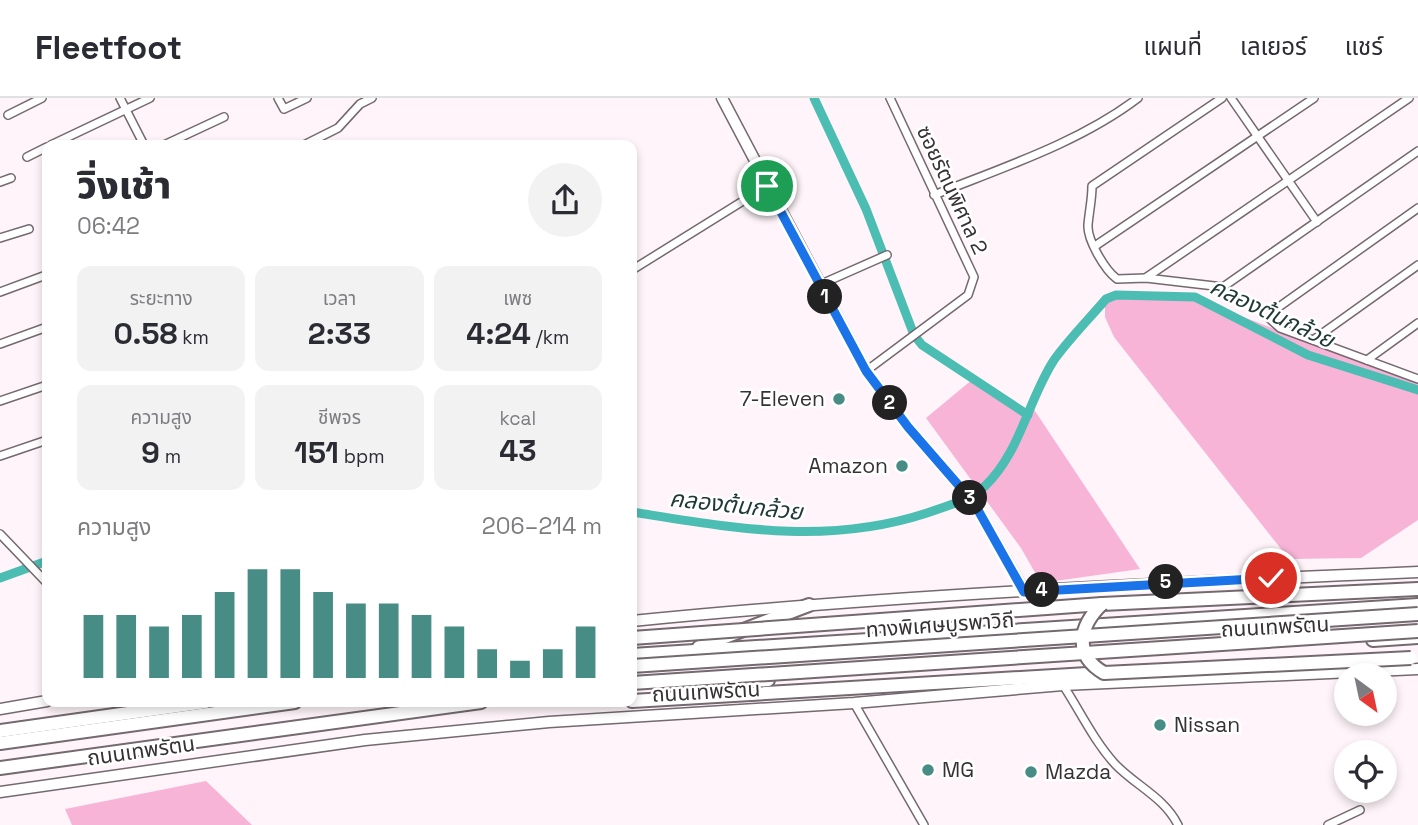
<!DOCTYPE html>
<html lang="th">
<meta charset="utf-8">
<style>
body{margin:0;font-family:"Space Grotesk","Noto Sans Thai",sans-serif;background:#f2f2f3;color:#2b2b33;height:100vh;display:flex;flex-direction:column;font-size:26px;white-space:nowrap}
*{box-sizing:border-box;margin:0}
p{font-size:23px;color:#7c7c81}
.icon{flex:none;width:38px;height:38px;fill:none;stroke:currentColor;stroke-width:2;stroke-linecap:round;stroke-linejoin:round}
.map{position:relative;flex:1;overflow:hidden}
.drawer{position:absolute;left:42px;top:42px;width:595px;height:567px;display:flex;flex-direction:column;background:#fff;border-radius:14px;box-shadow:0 4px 10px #0003}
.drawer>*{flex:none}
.needle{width:46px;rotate:147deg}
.controls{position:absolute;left:1334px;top:565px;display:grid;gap:14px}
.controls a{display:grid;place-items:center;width:63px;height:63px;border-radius:50%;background:#fff;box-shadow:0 4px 10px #0003;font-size:35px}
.pin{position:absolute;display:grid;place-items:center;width:60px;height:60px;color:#fff;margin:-30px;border:4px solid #fff;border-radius:50%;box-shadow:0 2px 7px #0007}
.km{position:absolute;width:35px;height:35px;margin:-18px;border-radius:50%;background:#222;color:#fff;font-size:19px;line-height:35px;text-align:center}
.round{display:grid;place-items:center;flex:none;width:74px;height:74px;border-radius:37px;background:#f2f2f3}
.head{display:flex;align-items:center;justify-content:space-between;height:119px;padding:0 35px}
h1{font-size:38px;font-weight:800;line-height:52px}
.metrics{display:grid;grid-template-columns:repeat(3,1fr);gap:10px;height:119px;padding:7px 35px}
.metrics div{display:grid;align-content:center;border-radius:14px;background:#f2f2f3;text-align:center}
.metrics b{font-size:30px;font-weight:800}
.metrics small{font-size:19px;font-weight:400}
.metrics p{font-size:19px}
.chart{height:196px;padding:14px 35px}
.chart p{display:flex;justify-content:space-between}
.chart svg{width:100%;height:126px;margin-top:7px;stroke:#478d85;stroke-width:6}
header{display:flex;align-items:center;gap:42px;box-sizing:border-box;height:98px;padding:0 35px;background:#fff;border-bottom:2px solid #e1e1e2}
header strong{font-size:33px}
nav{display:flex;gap:38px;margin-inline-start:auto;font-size:24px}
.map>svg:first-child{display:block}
.green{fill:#f7b4d7}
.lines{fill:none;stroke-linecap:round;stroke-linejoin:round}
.canal{stroke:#4cbdb2;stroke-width:9}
.street-casing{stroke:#73696e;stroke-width:10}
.secondary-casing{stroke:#73696e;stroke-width:13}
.highway-casing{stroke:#73696e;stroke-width:16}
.street{stroke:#fff;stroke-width:7}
.secondary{stroke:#fff;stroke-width:10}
.highway{stroke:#fff;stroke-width:12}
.highway-bridge-casing{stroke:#73696e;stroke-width:16;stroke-linecap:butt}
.highway-bridge{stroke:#fff;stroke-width:12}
.route-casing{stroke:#fff;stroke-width:14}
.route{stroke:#1a73e8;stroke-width:9}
.poi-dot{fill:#478d85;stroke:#fff;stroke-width:2.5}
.labels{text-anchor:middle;stroke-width:5;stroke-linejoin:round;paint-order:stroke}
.street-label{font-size:21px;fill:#363234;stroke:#fff}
.poi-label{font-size:21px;fill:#363234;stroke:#fff;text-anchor:start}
.water-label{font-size:23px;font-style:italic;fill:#1f3936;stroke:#fff}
</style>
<header>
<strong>Fleetfoot</strong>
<nav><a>แผนที่</a><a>เลเยอร์</a><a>แชร์</a></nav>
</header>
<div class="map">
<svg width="1418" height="727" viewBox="0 0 1418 727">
<rect width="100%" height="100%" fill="#fef4f9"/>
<g class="green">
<path d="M1120 196 1194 200 1418 286V422L1361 460 1289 461 1114 239 1105 219V206Z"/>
<path d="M973 281 1023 312 1031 307 1140 471 1041 485 1021 450 926 320Z"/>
<path d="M206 683 252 727H72L65 711Z"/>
</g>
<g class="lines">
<g class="canal">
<path d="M814 0 866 111 914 237 922 247 1028 317"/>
<path d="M632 414C734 430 826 448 927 415 947 408 969 402 985 388 1020 355 1028 302 1054 262 1069 241 1089 221 1106 201L1116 197 1195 199 1308 257 1418 292"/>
<path d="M0 480 47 463"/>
</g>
<g class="street-casing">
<g id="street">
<path d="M120 0 144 47"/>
<path d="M278 0 284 11 307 0"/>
<path d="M1222 0 1092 88C1092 102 1089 114 1088 127 1087 142 1105 172 1117 181L1146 180 1223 189 1418 53"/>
<path d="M1231 0 1317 124"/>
<path d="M8 17 42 0"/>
<path d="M51 47 150 0"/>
<path d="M164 47 224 19"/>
<path d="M304 47 338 30 360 6 372 0"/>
<path d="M27 59 47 49"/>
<path d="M0 84 11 80"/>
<path d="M934 97C1001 70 1079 45 1138 0"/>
<path d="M1418 110 1276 211 1270 221 1280 230 1418 281"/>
<path d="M0 140 29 131"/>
<path d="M1095 148 1314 0"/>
<path d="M632 172 767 88"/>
<path d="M1147 179 1409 0"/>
<path d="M819 187 887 157"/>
<path d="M0 194 46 177"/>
<path d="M1313 242 1418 167"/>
<path d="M0 246 47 229"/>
<path d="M1367 262 1418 225"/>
<path d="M866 273 968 197 974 179 890 0"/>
<path d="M0 303 47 287"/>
<path d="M0 358 47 342"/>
<path d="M0 436 47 485"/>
<path d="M1063 587C1080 613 1094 643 1115 666 1136 688 1164 699 1178 727"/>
<path d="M854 605 924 727"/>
<path d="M1328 727 1360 712"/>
</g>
</g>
<g class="secondary-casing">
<g id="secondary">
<path d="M722 0 866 273 908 329 974 405 1024 493"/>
<path d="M632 523C893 497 1156 485 1418 474"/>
<path d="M0 611 47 603"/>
<path d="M0 694 365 642 549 624 854 605 1063 587 1418 571"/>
</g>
</g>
<g class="highway-casing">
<g id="highway">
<path d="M1102 506 1418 491"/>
<path d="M1373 542 1418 539"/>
<path d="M699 549 809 507"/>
<path d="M632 557 1418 507"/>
<path d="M681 588 768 582"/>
<path d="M632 603 1104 575"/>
<path d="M0 633 206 604"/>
<path d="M0 645 295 604"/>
<path d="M0 670 481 604"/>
</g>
</g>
<use href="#street" class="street"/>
<use href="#secondary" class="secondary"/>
<use href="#highway" class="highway"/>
<g class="highway-bridge-casing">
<g id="highway-bridge">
<path d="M1102 506C1079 528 1073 557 1104 575L1411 560"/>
<path d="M632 540 1102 506"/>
<path d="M632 568 1418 516"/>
<path d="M632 585 1418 533"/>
</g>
</g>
<use href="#highway-bridge" class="highway-bridge"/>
</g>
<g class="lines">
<g class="route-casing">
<path id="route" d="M767 88 866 273 908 329 974 405 1024 494 1271 480"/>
</g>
<use href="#route" class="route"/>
</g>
<g class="poi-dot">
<circle cx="839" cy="301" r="7"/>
<circle cx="902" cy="368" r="7"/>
<circle cx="1160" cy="627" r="7"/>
<circle cx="928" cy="672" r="7"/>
<circle cx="1031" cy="674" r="7"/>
</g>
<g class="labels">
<g class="street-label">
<text transform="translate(952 92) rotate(65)" y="7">ซอยรัตนพิศาล 2</text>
<text transform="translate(940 527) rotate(-4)" y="7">ทางพิเศษบูรพาวิถี</text>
<text transform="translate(1275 529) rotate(-3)" y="7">ถนนเทพรัตน</text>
<text transform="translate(706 594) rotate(-3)" y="7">ถนนเทพรัตน</text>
<text transform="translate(141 653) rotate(-8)" y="7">ถนนเทพรัตน</text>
</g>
<g class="poi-label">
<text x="825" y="308" text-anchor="end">7-Eleven</text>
<text x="888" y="375" text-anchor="end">Amazon</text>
<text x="1174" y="634">Nissan</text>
<text x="942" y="679">MG</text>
<text x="1045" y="681">Mazda</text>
</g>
<g class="water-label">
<text transform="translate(1272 215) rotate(25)" y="8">คลองต้นกล้วย</text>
<text transform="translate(736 407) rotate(6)" y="8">คลองต้นกล้วย</text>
</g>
</g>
</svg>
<div class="controls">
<a><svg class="needle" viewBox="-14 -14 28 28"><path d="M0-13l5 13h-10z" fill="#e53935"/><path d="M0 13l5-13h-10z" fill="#7c7c81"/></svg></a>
<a><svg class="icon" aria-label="locate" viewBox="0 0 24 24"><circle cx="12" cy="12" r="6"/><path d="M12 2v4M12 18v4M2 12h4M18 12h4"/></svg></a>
</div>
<div class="pin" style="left:767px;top:88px;background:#1e9e55"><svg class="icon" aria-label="arrive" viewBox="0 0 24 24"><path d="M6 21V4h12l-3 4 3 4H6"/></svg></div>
<div class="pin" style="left:1271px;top:480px;background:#d93025"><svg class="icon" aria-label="check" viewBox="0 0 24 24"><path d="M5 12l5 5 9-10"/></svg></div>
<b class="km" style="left:825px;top:199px">1</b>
<b class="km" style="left:890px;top:305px">2</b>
<b class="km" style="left:970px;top:400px">3</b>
<b class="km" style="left:1042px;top:492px">4</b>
<b class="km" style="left:1166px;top:484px">5</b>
<section class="drawer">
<div class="head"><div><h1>วิ่งเช้า</h1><p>06:42</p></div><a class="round"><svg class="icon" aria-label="share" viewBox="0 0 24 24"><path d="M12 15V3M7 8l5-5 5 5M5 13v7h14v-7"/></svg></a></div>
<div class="metrics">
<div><p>ระยะทาง</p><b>0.58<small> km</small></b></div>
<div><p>เวลา</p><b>2:33</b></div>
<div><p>เพซ</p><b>4:24<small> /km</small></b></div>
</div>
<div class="metrics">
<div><p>ความสูง</p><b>9<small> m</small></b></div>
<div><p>ชีพจร</p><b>151<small> bpm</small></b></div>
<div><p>kcal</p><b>43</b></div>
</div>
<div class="chart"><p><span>ความสูง</span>206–214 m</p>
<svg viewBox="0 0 160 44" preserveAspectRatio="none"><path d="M5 44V22M15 44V22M25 44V26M35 44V22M45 44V14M55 44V6M65 44V6M75 44V14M85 44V18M95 44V18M105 44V22M115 44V26M125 44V34M135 44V38M145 44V34M155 44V26"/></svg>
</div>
</section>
</div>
